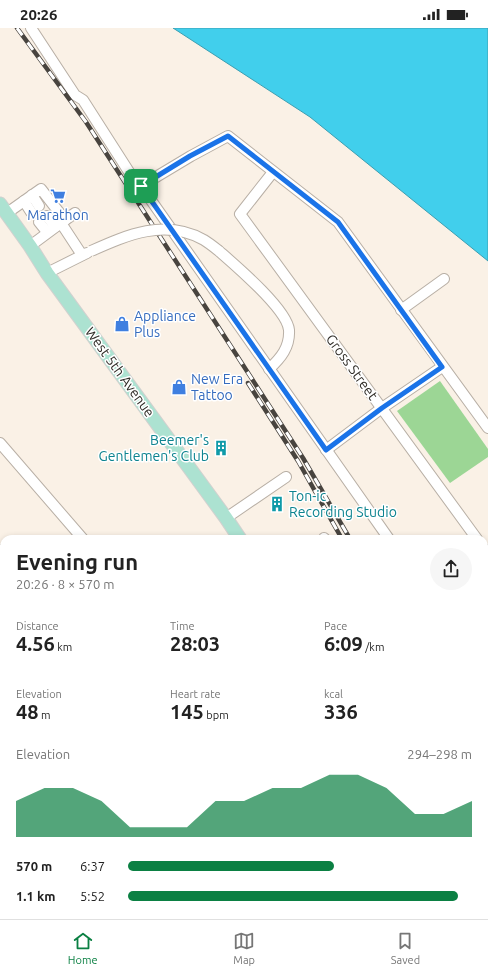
<!DOCTYPE html>
<meta charset="utf-8">
<style>
body{margin:0;font-family:Ubuntu,sans-serif;background:#f6f6f6;color:#222;height:100vh;display:flex;flex-direction:column;font-size:15px;white-space:nowrap}
*{box-sizing:border-box;margin:0}
p{font-size:13px;color:#767676}
.icon{flex:none;width:22px;height:22px;fill:none;stroke:currentColor;stroke-width:2;stroke-linecap:round;stroke-linejoin:round}
.map{position:relative;flex:1;overflow:hidden}
.details{position:absolute;left:0px;top:507px;width:488px;height:384px;display:flex;flex-direction:column;background:#fff;border-radius:12px 12px 0 0;box-shadow:0 2px 6px #0003}
.details>*{flex:none}
.pin{position:absolute;display:grid;place-items:center;width:34px;height:34px;color:#fff;margin:-17px;border-radius:8px;box-shadow:0 2px 6px #0006}
.round{display:grid;place-items:center;flex:none;width:42px;height:42px;border-radius:21px;background:#f6f6f6}
.overview{display:flex;align-items:center;justify-content:space-between;height:68px;padding:0 16px}
h1{font-size:22px;font-weight:700;line-height:30px}
.figures{display:grid;grid-template-columns:repeat(3,1fr);gap:6px;height:68px;padding:4px 16px}
.figures div{display:grid;align-content:center}
.figures b{font-size:20px;font-weight:700}
.figures small{font-size:11px;font-weight:400}
.figures p{font-size:11px}
.chart{height:112px;padding:8px 16px}
.chart p{display:flex;justify-content:space-between}
.chart svg{width:100%;height:72px;margin-top:4px;fill:#0b8043;opacity:.7}
ul{padding:0 16px;list-style:none;font-size:13px}
li{display:grid;grid-template-columns:64px 48px 1fr;align-items:center;height:30px}
li i{height:10px;border-radius:5px;background:#0b8043}
.status{display:flex;justify-content:space-between;align-items:center;height:28px;padding:0 20px;background:#fff;direction:ltr}
.status svg{height:11px;fill:currentColor}
.dock{display:flex;justify-content:space-around;align-items:center;height:56px;border-top:1px solid #e0e0e0;background:#fff;font-size:11px;color:#767676}
.dock a{display:grid;justify-items:center;gap:2px}
.dock .on{color:#0b8043}
.map>svg:first-child{display:block}
.green{fill:#9cd695}
.water{fill:#41cfec;stroke:#3c9eb1}
.lines{fill:none;stroke-linecap:round;stroke-linejoin:round}
.minor-casing{stroke:#b8afa5;stroke-width:12}
.major-casing{stroke:#d1d1cf;stroke-width:15}
.minor{stroke:#fff;stroke-width:10}
.major{stroke:#ace2d1;stroke-width:13}
.rail-casing{stroke:#48443f;stroke-width:4.5}
.rail{stroke:#fff;stroke-width:3;stroke-dasharray:9;stroke-linecap:butt}
.minor-bridge-casing{stroke:#b8afa5;stroke-width:12;stroke-linecap:butt}
.minor-bridge{stroke:#fff;stroke-width:10}
.route-casing{stroke:#fff;stroke-width:8}
.route{stroke:#1a73e8;stroke-width:5}
.labels{text-anchor:middle;stroke-width:3;stroke-linejoin:round;paint-order:stroke}
.shop-label{font-size:14px;fill:#366cbe;stroke:#fff;text-anchor:start}
.street-label{font-size:14px;fill:#2f2c27;stroke:#fff}
.culture-label{font-size:14px;fill:#0d838f;stroke:#fff;text-anchor:end}
</style>
<div class="status"><b>20:26</b><svg viewBox="0 0 49 12"><path d="M0 12V9h3v3zM5 12V6h3v6zM10 12V3h3v9zM15 12V0h3v12zM26 1h20v11H26zM47 4h2v5h-2z"/></svg></div>
<div class="map">
<svg width="488" height="891" viewBox="0 0 488 891">
<rect width="100%" height="100%" fill="#faf1e6"/>
<path class="green" d="M440 353 488 421V429L450 455 397 383Z"/>
<path class="water" d="M173 0H488V233L310 89Z"/>
<g class="lines">
<g class="minor-casing">
<g id="minor">
<path d="M31 0 75 67 83 72 131 147 141 158 389 511"/>
<path d="M273 144 240 186 477 511"/>
<path d="M141 158 191 128 228 108 338 194 488 400"/>
<path d="M32 167 39 178"/>
<path d="M24 173 31 184"/>
<path d="M7 185 41 161 65 192"/>
<path d="M47 188 55 199"/>
<path d="M39 194 47 204"/>
<path d="M61 195 75 185"/>
<path d="M30 218 61 195 82 227"/>
<path d="M219 223C235 237 287 281 289 302 290 319 281 330 269 341"/>
<path d="M47 245 87 225"/>
<path d="M401 282 444 251"/>
<path d="M0 415 83 511"/>
<path d="M326 422 382 380 442 339"/>
<path d="M226 490 286 449"/>
<path d="M324 510 325 511"/>
<path d="M484 521 488 527"/>
<path d="M0 522 4 527"/>
<path d="M484 555 488 553"/>
<path d="M0 596 4 592"/>
<path d="M0 630 4 635"/>
<path d="M484 692 488 702"/>
<path d="M484 710 488 708"/>
<path d="M0 730 4 735"/>
<path d="M0 835 4 839"/>
<path d="M0 856 4 853"/>
<path d="M484 875 488 885"/>
<path d="M46 887 50 891"/>
<path d="M138 887 142 891"/>
<path d="M263 887 264 891"/>
<path d="M346 887 348 891"/>
</g>
</g>
<g class="major-casing">
<g id="major">
<path d="M0 176 30 218 47 245 226 490 240 511"/>
<path d="M435 887 437 891"/>
</g>
</g>
<use href="#minor" class="minor"/>
<use href="#major" class="major"/>
<g class="rail-casing">
<g id="rail">
<path d="M17 0 86 94 303 430 350 511"/>
<path d="M248 355 298 433 342 511"/>
<path d="M484 830 488 840"/>
<path d="M484 846 488 856"/>
</g>
</g>
<use href="#rail" class="rail"/>
<g class="minor-bridge-casing">
<path id="minor-bridge" d="M91 223C127 207 165 190 204 212 209 215 214 219 219 223"/>
</g>
<use href="#minor-bridge" class="minor-bridge"/>
</g>
<g class="lines">
<g class="route-casing">
<path id="route" d="M228 108 338 194 442 339 382 380 326 422 141 158 190 128Z"/>
</g>
<use href="#route" class="route"/>
</g>
<defs>
<g id="supermarket-bare" transform="scale(1.2)"><path d="M-6-5.5h2.5l.6 2H6L4.5 2H-2.5L-4.4-4H-6ZM-1.5 3.2a1.3 1.3 0 1 0 .1 0ZM3 3.2a1.3 1.3 0 1 0 .1 0Z" fill="#3f7fe0" stroke="#fff" stroke-width="2.5" paint-order="stroke"/></g>
<g id="shop-bare" transform="scale(1.2)"><path d="M-5-2.5h2.3a2.7 3.5 0 0 1 5.4 0H5L5.5 6h-11ZM-1.5-2.5h3a1.5 2.3 0 0 0-3 0Z" fill="#3f7fe0" stroke="#fff" stroke-width="2.5" paint-order="stroke"/></g>
<g id="building-bare" transform="scale(1.2)"><path d="M-4-6H4V6H1V3H-1V6H-4ZM-2.5-4.3h1.7v1.8h-1.7ZM.8-4.3h1.7v1.8H.8ZM-2.5-1h1.7V.8h-1.7ZM.8-1h1.7V.8H.8Z" fill="#0f9aa8" stroke="#fff" stroke-width="2.5" paint-order="stroke"/></g>
</defs>
<g fill-rule="evenodd">
<use href="#supermarket-bare" x="58" y="168"/>
<use href="#shop-bare" x="122" y="296"/>
<use href="#shop-bare" x="179" y="359"/>
<use href="#building-bare" x="221" y="420"/>
<use href="#building-bare" x="277" y="476"/>
</g>
<g class="labels">
<g class="shop-label">
<text x="58" y="192" text-anchor="middle">Marathon</text>
<text x="134" y="293">Appliance<tspan x="134" dy="16">Plus</tspan></text>
<text x="191" y="356">New Era<tspan x="191" dy="16">Tattoo</tspan></text>
</g>
<g class="street-label">
<text transform="translate(352 339) rotate(54)" y="5">Gross Street</text>
<text transform="translate(120 344) rotate(54)" y="5">West 5th Avenue</text>
</g>
<g class="culture-label">
<text x="209" y="417">Beemer's<tspan x="209" dy="16">Gentlemen's Club</tspan></text>
<text x="289" y="473" text-anchor="start">Ton-ic<tspan x="289" dy="16">Recording Studio</tspan></text>
</g>
</g>
</svg>
<div class="pin" style="left:141px;top:158px;background:#1e9e55"><svg class="icon" aria-label="arrive" viewBox="0 0 24 24"><path d="M6 21V4h12l-3 4 3 4H6"/></svg></div>
<section class="details">
<div class="overview"><div><h1>Evening run</h1><p>20:26 · 8 × 570 m</p></div><a class="round"><svg class="icon" aria-label="share" viewBox="0 0 24 24"><path d="M12 15V3M7 8l5-5 5 5M5 13v7h14v-7"/></svg></a></div>
<div class="figures">
<div><p>Distance</p><b>4.56<small> km</small></b></div>
<div><p>Time</p><b>28:03</b></div>
<div><p>Pace</p><b>6:09<small> /km</small></b></div>
</div>
<div class="figures">
<div><p>Elevation</p><b>48<small> m</small></b></div>
<div><p>Heart rate</p><b>145<small> bpm</small></b></div>
<div><p>kcal</p><b>336</b></div>
</div>
<div class="chart"><p><span>Elevation</span>294–298 m</p>
<svg viewBox="0 0 160 44" preserveAspectRatio="none"><path d="M0 44V22L10 14L20 14L30 22L40 38L50 38L60 38L70 22L80 22L90 14L100 14L110 6L120 6L130 14L140 30L150 30L160 22V44z"/></svg>
</div>
<ul>
<li><b>570 m</b>6:37<i style="width:60%"></i></li>
<li><b>1.1 km</b>5:52<i style="width:96%"></i></li>
</ul>
</section>
</div>
<nav class="dock">
<a class="on"><svg class="icon" aria-label="home" viewBox="0 0 24 24"><path d="M3 11l9-7 9 7M6 9v11h12V9"/></svg>Home</a>
<a><svg class="icon" aria-label="map" viewBox="0 0 24 24"><path d="M3 6l6-2 6 2 6-2v14l-6 2-6-2-6 2zM9 4v14M15 6v14"/></svg>Map</a>
<a><svg class="icon" aria-label="saved" viewBox="0 0 24 24"><path d="M7 4h10v16l-5-4-5 4z"/></svg>Saved</a>
</nav>
